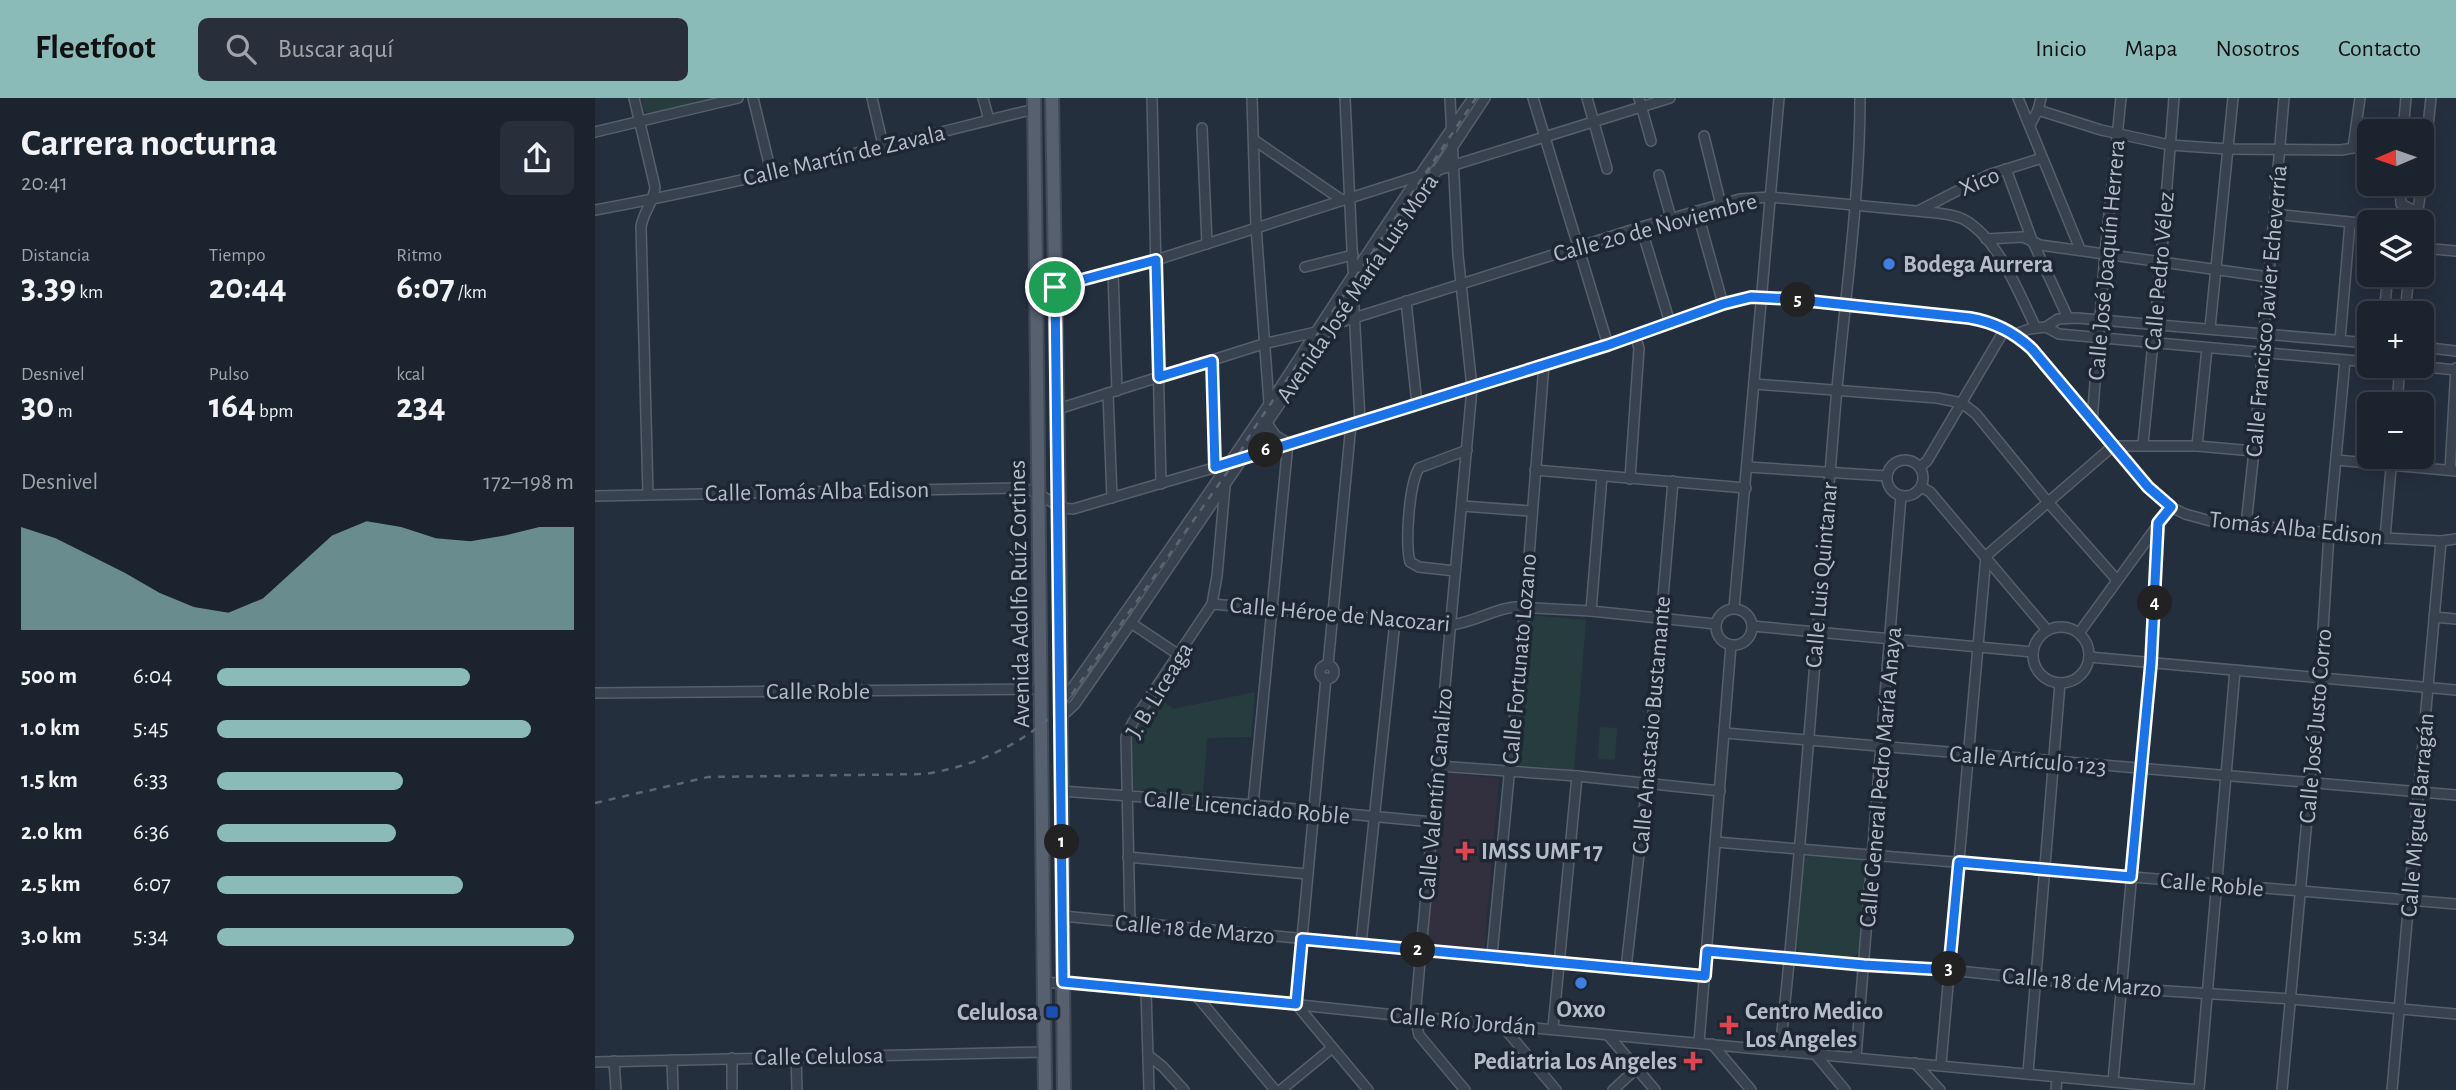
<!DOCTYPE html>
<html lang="es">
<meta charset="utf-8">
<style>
body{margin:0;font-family:"Alegreya Sans",sans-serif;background:#282f3a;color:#f1f3f6;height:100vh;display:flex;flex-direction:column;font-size:26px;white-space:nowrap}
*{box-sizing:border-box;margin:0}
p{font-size:23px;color:#a0a4aa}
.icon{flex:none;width:38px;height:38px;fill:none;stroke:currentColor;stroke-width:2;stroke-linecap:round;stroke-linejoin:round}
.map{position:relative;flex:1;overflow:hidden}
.details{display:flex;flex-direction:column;background:#1b232e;width:595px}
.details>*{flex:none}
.needle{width:46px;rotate:268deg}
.tools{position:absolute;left:1762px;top:21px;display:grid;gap:14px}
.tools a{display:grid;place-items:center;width:77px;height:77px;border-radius:10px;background:#1b232e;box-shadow:0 4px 18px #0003,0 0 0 2px #39404a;font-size:35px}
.pin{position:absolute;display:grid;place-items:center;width:60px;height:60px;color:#fff;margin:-30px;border:4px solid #fff;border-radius:50%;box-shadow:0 2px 7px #0007}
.km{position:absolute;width:35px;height:35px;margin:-18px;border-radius:50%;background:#222;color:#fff;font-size:19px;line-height:35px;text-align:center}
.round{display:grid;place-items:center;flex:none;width:74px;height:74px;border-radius:10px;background:#282f3a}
.head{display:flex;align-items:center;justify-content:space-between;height:119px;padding:0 21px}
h1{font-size:38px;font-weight:700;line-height:52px}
.figures{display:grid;grid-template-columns:repeat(3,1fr);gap:10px;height:119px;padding:7px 21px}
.figures div{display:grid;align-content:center}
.figures b{font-size:35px;font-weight:700}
.figures small{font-size:19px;font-weight:400}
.figures p{font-size:19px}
.chart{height:196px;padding:14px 21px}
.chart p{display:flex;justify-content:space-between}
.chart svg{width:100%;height:126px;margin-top:7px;fill:#8bbbb9;opacity:.7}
ul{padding:0 21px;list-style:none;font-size:23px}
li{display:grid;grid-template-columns:112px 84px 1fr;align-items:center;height:52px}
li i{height:18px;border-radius:9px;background:#8bbbb9}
header{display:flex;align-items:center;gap:42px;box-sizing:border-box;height:98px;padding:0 35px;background:#8bbbb9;color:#111}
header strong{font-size:33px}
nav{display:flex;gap:38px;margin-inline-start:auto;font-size:24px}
.search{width:490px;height:63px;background:#282f3a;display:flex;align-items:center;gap:18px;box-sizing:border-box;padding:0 24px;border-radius:10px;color:#a0a4aa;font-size:26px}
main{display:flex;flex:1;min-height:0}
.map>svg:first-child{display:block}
.medical{fill:#32303f}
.green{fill:#263c3f}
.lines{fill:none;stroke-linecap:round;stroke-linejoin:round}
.minor-casing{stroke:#565f6c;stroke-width:12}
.major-casing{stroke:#414a57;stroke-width:16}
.minor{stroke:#38414e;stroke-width:9}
.major{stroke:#56606e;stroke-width:12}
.rail{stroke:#5a6575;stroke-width:2.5;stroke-dasharray:7 7;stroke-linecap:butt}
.route-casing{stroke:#fff;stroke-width:14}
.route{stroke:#1a73e8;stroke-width:9}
.shop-dot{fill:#3f7fe0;stroke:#1d2633;stroke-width:2.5}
.health-dot{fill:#e0444e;stroke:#1d2633;stroke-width:2.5}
.transit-dot{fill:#1a4fb4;stroke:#1d2633;stroke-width:2.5}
.labels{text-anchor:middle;stroke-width:7;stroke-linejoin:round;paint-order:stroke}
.street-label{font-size:24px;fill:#b4bcc9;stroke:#1d2633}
.poi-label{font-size:24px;font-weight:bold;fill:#b4bcc9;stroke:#1d2633;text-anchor:start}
</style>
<header>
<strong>Fleetfoot</strong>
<div class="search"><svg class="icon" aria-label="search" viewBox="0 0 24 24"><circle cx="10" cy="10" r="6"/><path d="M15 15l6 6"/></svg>Buscar aquí</div>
<nav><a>Inicio</a><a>Mapa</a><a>Nosotros</a><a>Contacto</a></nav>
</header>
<main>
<section class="details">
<div class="head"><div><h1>Carrera nocturna</h1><p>20:41</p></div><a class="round"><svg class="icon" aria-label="share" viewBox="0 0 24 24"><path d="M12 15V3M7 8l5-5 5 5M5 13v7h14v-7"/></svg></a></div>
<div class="figures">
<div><p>Distancia</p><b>3.39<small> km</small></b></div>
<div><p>Tiempo</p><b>20:44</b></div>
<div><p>Ritmo</p><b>6:07<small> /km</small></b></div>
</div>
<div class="figures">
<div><p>Desnivel</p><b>30<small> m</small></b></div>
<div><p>Pulso</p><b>164<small> bpm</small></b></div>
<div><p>kcal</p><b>234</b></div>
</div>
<div class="chart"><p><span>Desnivel</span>172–198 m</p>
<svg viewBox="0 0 160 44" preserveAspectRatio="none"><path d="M0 44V8L10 12L20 18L30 24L40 31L50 36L60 38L70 33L80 22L90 11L100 6L110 8L120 12L130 13L140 11L150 8L160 8V44z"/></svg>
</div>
<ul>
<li><b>500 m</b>6:04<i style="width:71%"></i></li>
<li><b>1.0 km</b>5:45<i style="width:88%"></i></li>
<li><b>1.5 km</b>6:33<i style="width:52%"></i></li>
<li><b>2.0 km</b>6:36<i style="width:50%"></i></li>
<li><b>2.5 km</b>6:07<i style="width:69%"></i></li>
<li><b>3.0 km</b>5:34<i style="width:100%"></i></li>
</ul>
</section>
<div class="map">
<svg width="1861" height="992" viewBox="0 0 1861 992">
<rect width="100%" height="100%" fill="#242f3e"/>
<path class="medical" d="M849 674 904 681 889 850 831 845Z"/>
<g class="green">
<path d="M46 0H116L56 16 49 13Z"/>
<path d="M934 517 991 522 979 672 921 667Z"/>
<path d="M660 594 656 639 612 640 608 697 536 691 534 636 562 598 578 611Z"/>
<path d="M1005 629 1022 630 1020 662 1003 661Z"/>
<path d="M1213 758 1268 762 1272 765 1264 854 1259 859 1205 854 1202 850 1209 760Z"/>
</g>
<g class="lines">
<g class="minor-casing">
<g id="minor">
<path d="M39 0 60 89C59 104 48 114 46 129L53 396"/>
<path d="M158 0 176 74"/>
<path d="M277 0 288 47"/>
<path d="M388 0 394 22"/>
<path d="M557 0 566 386"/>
<path d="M657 0 661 129 674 305"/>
<path d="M750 0 758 172"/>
<path d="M855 0 863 157 877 290 820 919 824 937 870 992"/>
<path d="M938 0 1013 247"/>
<path d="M992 0 1012 71"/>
<path d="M1044 0 1056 43"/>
<path d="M1423 0 1485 151"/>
<path d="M1443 12 1506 32 1575 47 1633 51 1746 52 1758 50 1765 0"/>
<path d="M1435 27 1443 12 1446 0"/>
<path d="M607 30 612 146"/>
<path d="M1808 33 1811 0"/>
<path d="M0 34 143 0"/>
<path d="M1109 38 1126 107"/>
<path d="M659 42 747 102"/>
<path d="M1411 71 1437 142 1473 220"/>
<path d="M840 73 1075 0"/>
<path d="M1064 77 1076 120"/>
<path d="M1827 85 1836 0"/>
<path d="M1805 86 1806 106 1824 115"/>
<path d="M0 112C148 85 293 47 439 11"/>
<path d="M1325 112 1393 77 1447 60"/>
<path d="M1102 113 1128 206"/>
<path d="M1679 116 1774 126"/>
<path d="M1821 124 1827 86"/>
<path d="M1046 129 1075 225"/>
<path d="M1391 141 1428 139 1445 147 1674 179"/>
<path d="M1827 150 1861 153"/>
<path d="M710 169 758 157"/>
<path d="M518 173 522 293"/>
<path d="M460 189 561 162 827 77"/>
<path d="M758 192 765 323"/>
<path d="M811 203 822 306"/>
<path d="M1789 215 1793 177"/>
<path d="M1810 215 1814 177"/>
<path d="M737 227 1046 129 1145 101 1175 99 1342 115C1350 116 1360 117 1368 121 1403 139 1424 196 1441 230"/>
<path d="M1451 229 1464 236 1774 264"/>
<path d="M1615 230 1638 0"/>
<path d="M1421 236 1434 231 1451 229 1463 221 1482 220 1774 245"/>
<path d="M1745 242 1755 125"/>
<path d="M1827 249 1861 253"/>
<path d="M617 263 620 369"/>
<path d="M1821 268 1861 272"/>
<path d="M1159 286 1342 300 1367 305 1381 316 1452 403 1522 482"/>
<path d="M513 295 517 400"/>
<path d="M1802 306 1805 268"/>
<path d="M463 311 668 246 721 234"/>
<path d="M1497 324 1510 155 1526 0"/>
<path d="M1548 346 1566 164 1579 0"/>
<path d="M1602 348 1612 250"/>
<circle cx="1310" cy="380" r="18"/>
<path d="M1741 362 1861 373"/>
<path d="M1153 369 1292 378"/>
<path d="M1325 369 1332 363 1410 231"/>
<path d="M940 372 1151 390"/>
<path d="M1855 372 1861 270"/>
<path d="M1035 381 1044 250 1040 237"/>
<path d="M1326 389 1335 394 1452 532"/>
<path d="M0 398 425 390C448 392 457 411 478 411L632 366 693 345 1013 247 1143 202 1165 199 1375 220C1399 224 1419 233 1437 251L1553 389 1576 409 1590 416 1619 424 1790 440 1846 443 1861 441"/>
<path d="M867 408 936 413"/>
<path d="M1651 427 1659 353 1689 0"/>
<path d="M1790 440 1797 359"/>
<path d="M860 473 824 469 815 464C810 444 814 387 824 370L872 352"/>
<path d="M617 506 855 527C878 525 898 511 920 509L996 513 1121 526"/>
<path d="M1139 510 1184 0"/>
<circle cx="1139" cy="529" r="18"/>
<path d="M996 513 1007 378"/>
<path d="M1839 519 1861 521"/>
<path d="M536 525 584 557"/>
<path d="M1157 528 1438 554"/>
<circle cx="1466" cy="557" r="28"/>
<path d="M1484 535 1576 409"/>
<path d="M1494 559 1861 592"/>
<path d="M733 567 756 326"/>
<circle cx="732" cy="574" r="7"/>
<path d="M731 580 701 906 773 992"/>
<path d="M0 595 446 591"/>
<path d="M465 603 478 589C560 471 644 355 721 234 772 155 824 77 878 0"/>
<path d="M465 620 480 606 536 525 697 288 758 191 799 138 890 0"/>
<path d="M1130 635 1861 697"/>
<path d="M843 668 982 678 1125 693"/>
<path d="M466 693 658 707 838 724"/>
<path d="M658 707 693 345 681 338 671 324"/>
<path d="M1121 744 1861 806"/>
<path d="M533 759 712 776"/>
<path d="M467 818 1110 878"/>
<path d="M535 825 531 639 538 624 617 506 622 478 630 388"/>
<path d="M766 846 800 523"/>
<path d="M1112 853 1269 867 1354 872 1526 890 1696 901 1861 916"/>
<path d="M897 857 930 510 949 266"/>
<path d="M1031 870 1052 686 1078 383"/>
<path d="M448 884 600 896 800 917 1603 992"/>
<path d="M551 892 554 992"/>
<path d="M600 896 680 992"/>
<path d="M906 926 961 992"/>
<path d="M958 930 982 678"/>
<path d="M1013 937 1060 992"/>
<path d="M1104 945 1136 547"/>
<path d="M1117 946 1156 992"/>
<path d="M1185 953C1207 745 1222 535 1239 326 1247 218 1265 109 1265 0"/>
<path d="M1220 956 1250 992"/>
<path d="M553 957 568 969 589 992"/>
<path d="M201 958 202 992"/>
<path d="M1261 959 1306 398"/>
<path d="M137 960V992"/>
<path d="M77 962 78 992"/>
<path d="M19 963 21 992"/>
<path d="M0 964 449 954"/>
<path d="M1320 965 1345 992"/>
<path d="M1346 966 1391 458 1518 348H1602L1659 353"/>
<path d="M1433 975 1465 585"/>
<path d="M1518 983 1556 565 1563 425"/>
<path d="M686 992 737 950"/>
<path d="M1018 992 1042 970"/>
<path d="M1461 992 1462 979"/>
<path d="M1604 992 1640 572"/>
<path d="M1687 992 1725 580 1734 435 1750 263"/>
<path d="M1797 992 1846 443"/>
</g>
</g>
<g class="major-casing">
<g id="major">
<path d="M439 0 450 992"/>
<path d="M457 0 464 409 469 992"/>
</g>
</g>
<use href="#minor" class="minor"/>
<use href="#major" class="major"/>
<path class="rail" d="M0 705 113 679 330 676C383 668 435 643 472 603L640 363 656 335 881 0"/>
</g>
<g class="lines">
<g class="route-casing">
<path id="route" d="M561 162 564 279 617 263 620 369 1013 247 1128 206 1156 199 1196 201 1375 220C1399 224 1419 234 1437 251L1553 389 1576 409 1563 425 1556 565 1536 779 1364 764 1354 872 1269 867 1112 853 1110 878 707 841 701 906 468 884 460 189Z"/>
</g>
<use href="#route" class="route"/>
</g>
<g class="shop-dot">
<circle cx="1294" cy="166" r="7"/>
<circle cx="986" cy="885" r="7"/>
</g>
<g class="health-dot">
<path d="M866.5 742.5h7v7h7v7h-7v7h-7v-7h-7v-7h7z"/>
<path d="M1130.5 916.5h7v7h7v7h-7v7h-7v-7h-7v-7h7z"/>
<path d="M1094.5 952.5h7v7h7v7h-7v7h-7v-7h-7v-7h7z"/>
</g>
<rect class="transit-dot" x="450" y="907" width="14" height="14" rx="3.5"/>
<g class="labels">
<g class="street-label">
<text transform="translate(249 57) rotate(-13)" y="8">Calle Martín de Zavala</text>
<text transform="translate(1384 83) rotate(-23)" y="8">Xico</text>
<text transform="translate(1060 129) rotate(-15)" y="8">Calle 20 de Noviembre</text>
<text transform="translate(1511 162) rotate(-85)" y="8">Calle José Joaquín Herrera</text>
<text transform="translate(1564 173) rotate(-85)" y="8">Calle Pedro Vélez</text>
<text transform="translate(762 190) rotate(-56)" y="8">Avenida José María Luis Mora</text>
<text transform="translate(1671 213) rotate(-85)" y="8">Calle Francisco Javier Echeverría</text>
<text transform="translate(222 393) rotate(-1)" y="8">Calle Tomás Alba Edison</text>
<text transform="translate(1701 430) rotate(6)" y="8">Tomás Alba Edison</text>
<text transform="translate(1226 477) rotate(-85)" y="8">Calle Luis Quintanar</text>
<text transform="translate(424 496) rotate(-91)" y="8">Avenida Adolfo Ruíz Cortines</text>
<text transform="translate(745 516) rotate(5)" y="8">Calle Héroe de Nacozari</text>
<text transform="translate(924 561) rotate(-85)" y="8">Calle Fortunato Lozano</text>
<text transform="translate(564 592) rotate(-59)" y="8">J. B. Liceaga</text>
<text x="223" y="601">Calle Roble</text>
<text transform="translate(1056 627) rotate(-85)" y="8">Calle Anastasio Bustamante</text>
<text transform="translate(1720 628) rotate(-85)" y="8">Calle José Justo Corro</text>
<text transform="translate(1433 662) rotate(5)" y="8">Calle Artículo 123</text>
<text transform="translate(1285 679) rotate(-85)" y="8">Calle General Pedro María Anaya</text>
<text transform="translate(840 696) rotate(-85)" y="8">Calle Valentín Canalizo</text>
<text transform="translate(652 709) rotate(5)" y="8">Calle Licenciado Roble</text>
<text transform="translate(1822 717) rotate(-85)" y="8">Calle Miguel Barragán</text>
<text transform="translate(1617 786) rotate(5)" y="8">Calle Roble</text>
<text transform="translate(600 831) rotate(5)" y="8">Calle 18 de Marzo</text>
<text transform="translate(1487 884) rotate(5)" y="8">Calle 18 de Marzo</text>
<text transform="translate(868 923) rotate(5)" y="8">Calle Río Jordán</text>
<text transform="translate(224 958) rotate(-1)" y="8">Calle Celulosa</text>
</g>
<g class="poi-label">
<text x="1308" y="174">Bodega Aurrera</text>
<text x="886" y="761">IMSS UMF 17</text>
<text x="986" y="919" text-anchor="middle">Oxxo</text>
<text x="1150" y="921">Centro Medico<tspan x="1150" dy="28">Los Angeles</tspan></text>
<text x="443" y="922" text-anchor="end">Celulosa</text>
<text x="1082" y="971" text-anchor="end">Pediatria Los Angeles</text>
</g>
</g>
</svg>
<div class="tools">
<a><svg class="needle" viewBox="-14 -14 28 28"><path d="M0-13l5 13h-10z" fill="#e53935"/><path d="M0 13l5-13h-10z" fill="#a0a4aa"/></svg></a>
<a><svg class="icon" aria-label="layers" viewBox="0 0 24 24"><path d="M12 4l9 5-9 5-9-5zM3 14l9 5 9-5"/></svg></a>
<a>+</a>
<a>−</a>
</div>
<div class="pin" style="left:460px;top:189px;background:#1e9e55"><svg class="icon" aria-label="arrive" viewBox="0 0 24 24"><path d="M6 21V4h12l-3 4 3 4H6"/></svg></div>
<b class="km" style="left:467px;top:744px">1</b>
<b class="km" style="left:823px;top:852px">2</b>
<b class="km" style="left:1354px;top:871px">3</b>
<b class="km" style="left:1560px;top:505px">4</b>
<b class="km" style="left:1203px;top:202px">5</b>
<b class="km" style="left:671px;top:352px">6</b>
</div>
</main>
